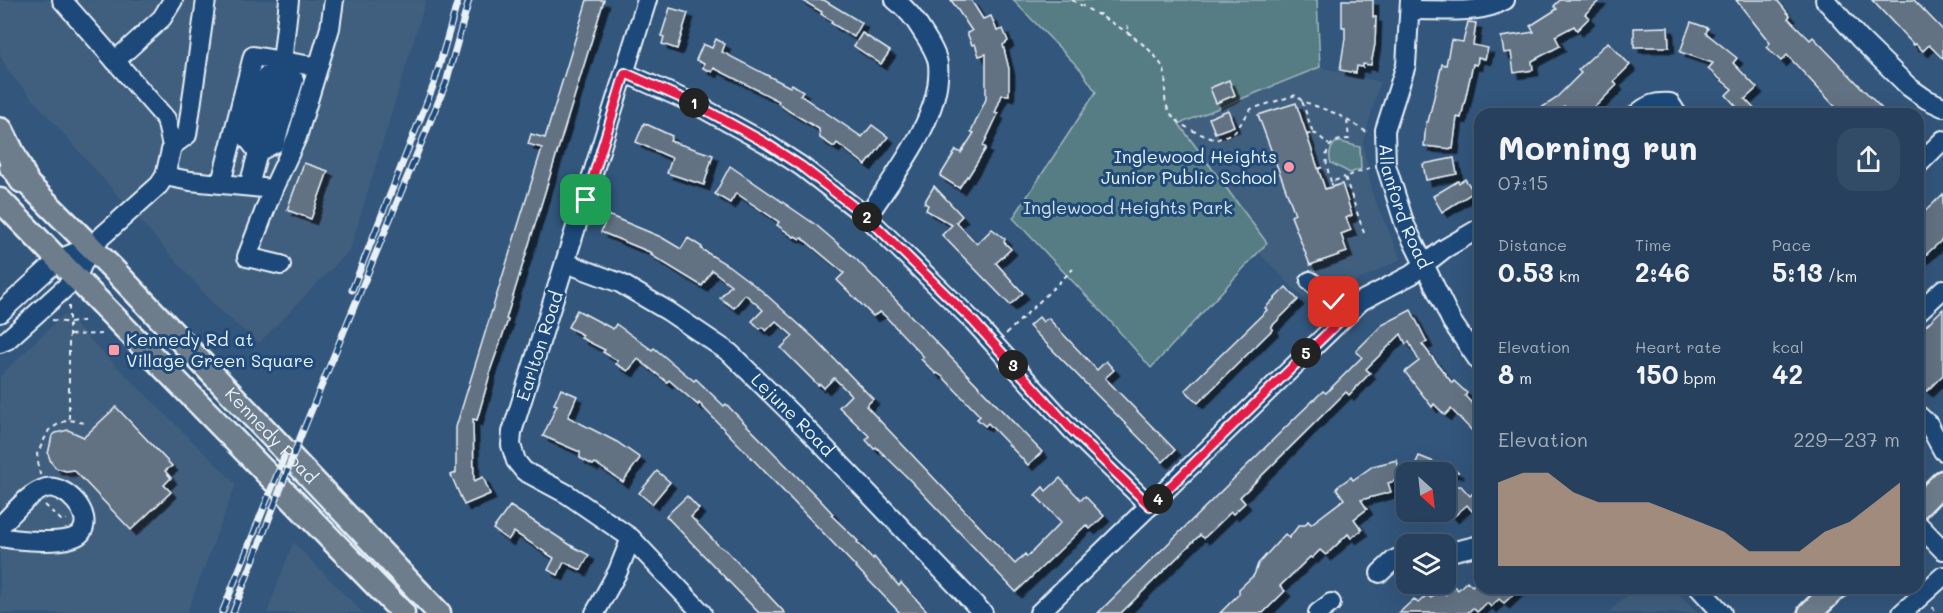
<!DOCTYPE html>
<meta charset="utf-8">
<style>
body{margin:0;font-family:Mali,sans-serif;background:#324b66;color:#f1f3f6;height:100vh;display:flex;flex-direction:column;font-size:22px;white-space:nowrap}
*{box-sizing:border-box;margin:0}
p{font-size:20px;color:#a4afbc}
.icon{flex:none;width:33px;height:33px;fill:none;stroke:currentColor;stroke-width:2;stroke-linecap:round;stroke-linejoin:round}
.map{position:relative;flex:1;overflow:hidden}
.side{position:absolute;left:1474px;top:108px;width:450px;height:486px;display:flex;flex-direction:column;background:#26405d;border-radius:18px;box-shadow:0 6px 24px #0002,0 0 0 2px #425972}
.side>*{flex:none}
.needle{width:39px;rotate:153deg}
.fabs{position:absolute;left:1396px;top:462px;display:grid;gap:12px}
.fabs a{display:grid;place-items:center;width:60px;height:60px;border-radius:12px;background:#26405d;box-shadow:0 6px 24px #0002,0 0 0 2px #425972;font-size:30px}
.pin{position:absolute;display:grid;place-items:center;width:51px;height:51px;color:#fff;margin:-26px;border-radius:12px;box-shadow:0 3px 9px #0006}
.km{position:absolute;width:30px;height:30px;margin:-15px;border-radius:50%;background:#222;color:#fff;font-size:16px;line-height:30px;text-align:center}
.round{display:grid;place-items:center;flex:none;width:63px;height:63px;border-radius:18px;background:#324b66}
.head{display:flex;align-items:center;justify-content:space-between;height:102px;padding:0 24px}
h1{font-size:33px;font-weight:700;line-height:45px}
.figures{display:grid;grid-template-columns:repeat(3,1fr);gap:9px;height:102px;padding:6px 24px}
.figures div{display:grid;align-content:center}
.figures b{font-size:26px;font-weight:700}
.figures small{font-size:16px;font-weight:400}
.figures p{font-size:16px}
.chart{height:168px;padding:12px 24px}
.chart p{display:flex;justify-content:space-between}
.chart svg{width:100%;height:108px;margin-top:6px;fill:#d6ab8b;opacity:.7}
.map>svg:first-child{display:block}
.built{fill:#415e7e}
.green{fill:#577d83;stroke:#a0b7be;stroke-width:1.5}
.building{fill:#637282;stroke:#e8f1f8;stroke-width:1.5;filter:url(#shadow)}
.lines{fill:none;stroke-linecap:round;stroke-linejoin:round}
.minor-casing{stroke:#e8f1f8;stroke-width:22}
.major-casing{stroke:#e8f1f8;stroke-width:27}
.highway-casing{stroke:#e8f1f8;stroke-width:32}
.path{stroke:#e8f1f8;stroke-width:2;stroke-dasharray:4.5 4.5;stroke-linecap:butt}
.minor{stroke:#1f4a7a;stroke-width:18}
.major{stroke:#6d7d8c;stroke-width:22}
.highway{stroke:#6d7d8c;stroke-width:27}
.rail-casing{stroke:#e8f1f8;stroke-width:7}
.rail{stroke:#1f4a7a;stroke-width:4.5;stroke-dasharray:14;stroke-linecap:butt}
.route-casing{stroke:#fff;stroke-width:12}
.route{stroke:#e11d48;stroke-width:8}
.poi-dot{fill:#ff9aa2;stroke:#1f4a7a;stroke-width:2}
.labels{text-anchor:middle;stroke-width:6;stroke-linejoin:round;paint-order:stroke}
.poi-label{font-size:18px;fill:#e8f1f8;stroke:#1f4a7a;text-anchor:end}
.street-label{font-size:18px;fill:#e8f1f8;stroke:#1f4a7a}
.park-label{font-size:18px;fill:#d2e0e6;stroke:#1f4a7a}
</style>
<div class="map">
<svg width="1943" height="613" viewBox="0 0 1943 613">
<defs>
<filter id="shadow"><feDropShadow dx="5.5" dy="5.5" stdDeviation="0" flood-color="#0009"/></filter>
</defs>
<rect width="100%" height="100%" fill="#33567c"/>
<filter id="ink" filterUnits="userSpaceOnUse"><feTurbulence type="fractalNoise" baseFrequency=".0167" numOctaves="2"/><feDisplacementMap in="SourceGraphic" scale="12" xChannelSelector="R" yChannelSelector="G"/><feConvolveMatrix kernelMatrix="1 2 1 2 8 2 1 2 1" color-interpolation-filters="sRGB"/></filter>
<g filter="url(#ink)">
<g class="built">
<path d="M0 0H426L350 250 259 343 219 310 8 71 0 55Z"/>
<path d="M1320 67 1380 82 1363 142 1372 193 1401 259 1347 286 1319 314 1258 252 1267 242 1178 124Z"/>
<path d="M64 314 236 484 187 613H0V376Z"/>
<path d="M293 542 363 613H267Z"/>
<path d="M1634 588H1674L1698 613H1608Z"/>
</g>
<g class="green">
<path d="M1013 0H1317L1320 67 1179 124 1267 243 1151 368 1111 322 1013 218 1096 92 1081 70Z"/>
<path d="M1341 142 1360 147 1361 169 1350 173 1331 163C1328 156 1330 149 1335 143Z"/>
</g>
<g class="building">
<path d="M587 0H604L506 319 508 320 489 374H490L477 420 473 419 474 481 483 477 490 494 464 505 451 475 456 473V427L542 148 528 144 531 134 545 138Z"/>
<path d="M802 0H824L862 23 854 37 831 23 832 21 821 14 822 12Z"/>
<path d="M951 0H971L983 19 991 16 997 31 1003 29 1008 41 1003 45 1009 69V95H1002L995 113 998 114 983 146 986 148 968 177 967 176 959 188 940 176 956 150 961 153 974 133 971 132 986 99V54L979 56 975 44 972 45 967 33 972 31Z"/>
<path d="M1342 0H1373V17H1376L1375 44 1371 65 1363 64V67L1357 66 1356 73 1340 70 1345 38V27H1342Z"/>
<path d="M1560 0H1600L1585 14 1589 18 1577 30 1574 26 1555 36 1560 46 1532 61 1533 70 1514 73 1511 52 1504 53 1501 37 1534 32 1530 26 1557 9 1554 6Z"/>
<path d="M1736 0H1777L1790 16 1788 18 1810 40 1813 37 1887 114H1842L1787 55 1781 61 1766 47 1770 43Z"/>
<path d="M1872 0H1914L1943 30V59L1929 45 1923 51 1916 44 1914 45Z"/>
<path d="M670 8 688 13 677 49 662 44 664 37 661 36Z"/>
<path d="M1468 22 1476 23 1473 45 1488 48 1485 59 1478 57 1477 65 1473 64 1461 118 1457 117 1453 149 1424 146 1426 122H1428L1442 64 1446 65 1451 40 1463 42Z"/>
<path d="M1691 22 1708 28 1706 33 1737 58 1733 63 1757 88 1745 99 1759 114H1743L1726 95 1732 89 1708 69 1713 63 1680 52Z"/>
<path d="M1668 27 1669 47H1634V28Z"/>
<path d="M862 33 890 51 881 64 854 46Z"/>
<path d="M716 39 725 44 722 52 790 87 792 84 803 91 800 95 862 137 872 125 888 137 866 165 837 143 834 147 820 138 819 129 789 111 778 103 779 101 714 68 712 72 703 68 704 64 696 60 703 44 712 48Z"/>
<path d="M1608 42 1630 65 1614 81 1617 85 1599 103 1586 114H1572L1564 106 1556 114H1531L1554 100 1581 73 1578 70Z"/>
<path d="M1229 80 1235 95 1216 103 1210 88Z"/>
<path d="M1296 103 1325 189 1342 184 1352 215 1346 218 1351 230 1341 234 1347 252 1310 265 1291 216 1295 214 1258 115Z"/>
<path d="M1228 110 1234 126 1215 133 1209 118Z"/>
<path d="M644 123 672 136 670 141 713 155 704 185 667 173 672 158 636 142Z"/>
<path d="M1454 158 1457 174 1426 180 1423 164Z"/>
<path d="M304 163 328 171 311 219 287 210Z"/>
<path d="M730 166 816 225 857 260 1042 452 1028 465 988 423 985 426 977 419 980 416 943 377 937 373 936 374 921 359 924 357 885 316 880 312 873 316 837 280 844 273 802 238 800 239 795 236 794 237 777 225 779 222 736 193 730 203 715 194Z"/>
<path d="M1465 179 1474 192 1442 212 1433 196 1458 181 1459 183Z"/>
<path d="M934 186 962 216 956 222 977 244 992 229 1005 239 1004 242 1011 249 996 263 1023 293 1010 305 942 235 952 225 926 210 928 205 924 203Z"/>
<path d="M1943 194V239L1918 262V218Z"/>
<path d="M608 215 661 237 681 249 688 238 702 247 701 249 729 266 762 291 814 338 873 399 866 406 1015 564 1025 554 1027 557 1061 522 1035 495 1043 487 1046 491 1060 478 1081 500 1085 496 1104 516 1090 529 1086 525 1016 592 908 478 876 447 874 449 866 440 869 436 839 407 851 395 834 378 824 388 820 384 818 385 781 348 793 336 776 321 766 331 762 327 760 329 752 321 763 310 745 294 734 308 720 298 731 285 712 270 702 286 651 255 652 253 601 232Z"/>
<path d="M1286 287 1298 300 1271 327 1273 329 1198 403 1185 390 1267 310 1265 308Z"/>
<path d="M1943 309V375L1927 391 1918 383V333Z"/>
<path d="M577 310 613 329 616 324 652 350 654 348 694 381 696 379 724 406 726 404 822 502 833 514 831 515 858 541 857 542 873 559 874 557 899 586 901 583 929 613H900L699 403 698 405 669 380 667 382 638 359 628 371 616 364 618 361 603 352 605 350 581 338 583 335 568 327Z"/>
<path d="M1411 310 1427 342 1422 344 1452 383 1454 381 1467 393 1465 396 1480 412V439L1451 409 1445 415 1434 404 1432 407 1405 372 1419 361 1409 342 1406 344 1401 334 1366 369 1370 373 1349 395 1346 392 1240 497 1245 503 1233 514 1231 512 1204 538 1200 535 1121 613H1098L1296 417 1323 391 1326 393 1362 357 1356 351 1382 325Z"/>
<path d="M1039 317 1043 322 1048 318 1097 370 1106 361 1114 370 1105 378 1175 450 1163 462 1029 326Z"/>
<path d="M561 389 577 396 568 417 617 442 640 458 623 482 595 463 593 465 580 458V452L543 436 557 405 554 404Z"/>
<path d="M116 407 172 466 165 471 171 478 164 485 171 492 131 530 74 470 66 471 56 468 51 462 48 454 52 436 56 433 68 430 84 437Z"/>
<path d="M1419 456 1459 472H1412Z"/>
<path d="M1397 460 1401 479 1388 483 1391 492 1361 500 1367 509 1354 519 1362 530 1351 538 1348 534 1326 555 1320 550 1312 558 1310 557 1280 586 1285 591 1263 613H1220L1239 594V589L1254 575 1258 564 1285 534 1289 538 1299 525H1305L1308 521 1311 524 1344 499 1336 488 1351 477 1353 480 1373 466Z"/>
<path d="M657 471 670 482 652 504 639 493Z"/>
<path d="M1456 486H1461L1470 496 1473 493 1480 501V505L1473 512 1467 505 1453 517 1446 509V496Z"/>
<path d="M687 496 699 509 691 517 718 545 727 551 785 613H759L666 516Z"/>
<path d="M510 506 572 546 589 555 581 570 564 562 558 575 548 570 554 558 514 532 508 540 493 529Z"/>
<path d="M1480 578V588H1520L1504 603 1499 599 1491 607 1487 603 1477 612 1473 608 1467 613H1399L1414 599 1418 603 1427 595 1431 598 1440 589 1445 595 1454 586 1458 590 1467 581 1472 586Z"/>
</g>
<g class="lines">
<g class="minor-casing">
<g id="minor">
<path d="M647 0 512 432 511 445 516 461 524 471 567 494 631 538 702 613"/>
<path id="s1" d="M1410 0 1406 65 1385 130 1386 165 1405 225 1452 322 1480 363"/>
<path d="M1825 0 1860 39 1909 87 1926 99 1943 107"/>
<path d="M1410 10C1441 9 1477 16 1505 0"/>
<path d="M115 61 162 18 173 0"/>
<path d="M625 73 695 104 764 142 801 166 867 217 974 322 1072 430 1150 506"/>
<path d="M1637 114C1648 104 1656 102 1670 103L1677 114"/>
<path d="M172 146 187 135 206 0"/>
<path d="M258 152 248 139 266 76 281 71"/>
<path d="M258 152 281 71"/>
<path d="M1918 165 1943 140"/>
<path d="M165 176 190 181 273 189 247 257 281 265"/>
<path d="M221 183 253 56 318 67"/>
<path d="M249 186 258 152 275 143 294 80 281 71 289 0"/>
<path d="M273 189 297 137 330 28 334 0"/>
<path d="M867 217C894 175 943 116 938 64 937 54 928 40 922 31 915 19 907 9 895 0"/>
<path id="s2" d="M566 263 620 283 668 311 730 353 805 427 983 613"/>
<path d="M1310 281 1334 302 1345 316"/>
<path d="M1918 312 1943 289"/>
<path d="M0 313 59 259 91 246 159 185 165 176 172 146 166 119 62 0"/>
<path d="M0 343 7 340 76 278 91 246"/>
<path d="M1918 415 1929 425 1943 451"/>
<path d="M1918 524 1943 550"/>
<path d="M0 526C13 514 28 493 46 488 64 483 95 514 81 533 71 546 16 540 0 537"/>
<path d="M1446 553 1480 545"/>
<path d="M1380 573 1394 560 1407 554"/>
<path d="M1699 588 1722 613"/>
<path d="M595 613 618 571 631 538"/>
<path d="M1039 613 1361 301 1411 275 1444 249 1480 228"/>
<path d="M1318 613 1331 603"/>
<path d="M1902 613 1943 576"/>
</g>
</g>
<g class="major-casing">
<g id="major">
<path id="s3" d="M11 167 113 269 439 613"/>
<path d="M0 200 403 613"/>
<path d="M1918 507 1943 482"/>
<path d="M1810 613 1836 588"/>
</g>
</g>
<g class="highway-casing">
<path id="highway" d="M0 132 23 179"/>
</g>
<g class="path">
<path d="M1072 0C1099 16 1146 38 1162 66 1167 74 1165 85 1165 94 1164 122 1195 132 1216 140L1235 132 1251 109 1296 95 1302 101"/>
<path d="M1096 14H1104"/>
<path d="M1127 25 1131 35"/>
<path d="M1313 133 1318 135 1329 145"/>
<path d="M1306 135 1313 133 1302 101 1337 114 1370 134"/>
<path d="M1318 169 1326 166"/>
<path d="M1331 182C1325 161 1320 140 1349 139L1347 120"/>
<path d="M1333 187 1331 182 1345 177"/>
<path d="M1364 233 1345 177 1372 167"/>
<path d="M69 306V420"/>
<path d="M52 320 70 323 87 320"/>
<path d="M1006 334 1073 269"/>
<path d="M70 335 101 334"/>
<path d="M40 475 37 454 49 430 60 423 69 420 85 423"/>
<path d="M45 505 61 520H67"/>
<path d="M1933 607 1935 613"/>
</g>
<use href="#minor" class="minor"/>
<use href="#major" class="major"/>
<use href="#highway" class="highway"/>
<g class="rail-casing">
<g id="rail">
<path d="M352 290 434 84 458 0"/>
<path d="M222 613 284 457"/>
<path d="M233 613 300 438 446 83 469 0"/>
</g>
</g>
<use href="#rail" class="rail"/>
</g>
</g>
<g class="lines" filter="url(#ink)">
<g class="route-casing">
<path id="route" d="M586 200 625 73 695 104 764 142 801 166 867 217 974 322 1072 430 1150 506 1345 316 1334 302"/>
</g>
<use href="#route" class="route"/>
</g>
<g class="poi-dot">
<circle cx="1289" cy="167" r="6"/>
<rect x="108" y="344" width="12" height="12" rx="3"/>
</g>
<g class="labels">
<g class="poi-label">
<text x="1277" y="163">Inglewood Heights<tspan x="1277" dy="21">Junior Public School</tspan></text>
<text x="126" y="346" text-anchor="start">Kennedy Rd at<tspan x="126" dy="21">Village Green Square</tspan></text>
</g>
<g class="street-label">
<text dy="6" stroke="none"><textPath href="#s1" startOffset="213">Allanford Road</textPath></text>
<text transform="translate(540 346) rotate(-72)" y="6">Earlton Road</text>
<text dy="6" stroke="none"><textPath href="#s2" startOffset="276">Lejune Road</textPath></text>
<text dy="6" stroke="none"><textPath href="#s3" startOffset="374">Kennedy Road</textPath></text>
</g>
<g class="park-label">
<text x="1128" y="214">Inglewood Heights Park</text>
</g>
</g>
</svg>
<div class="fabs">
<a><svg class="needle" viewBox="-14 -14 28 28"><path d="M0-13l5 13h-10z" fill="#e53935"/><path d="M0 13l5-13h-10z" fill="#a4afbc"/></svg></a>
<a><svg class="icon" aria-label="layers" viewBox="0 0 24 24"><path d="M12 4l9 5-9 5-9-5zM3 14l9 5 9-5"/></svg></a>
</div>
<div class="pin" style="left:586px;top:200px;background:#1e9e55"><svg class="icon" aria-label="arrive" viewBox="0 0 24 24"><path d="M6 21V4h12l-3 4 3 4H6"/></svg></div>
<div class="pin" style="left:1334px;top:302px;background:#d93025"><svg class="icon" aria-label="check" viewBox="0 0 24 24"><path d="M5 12l5 5 9-10"/></svg></div>
<b class="km" style="left:694px;top:103px">1</b>
<b class="km" style="left:867px;top:217px">2</b>
<b class="km" style="left:1013px;top:365px">3</b>
<b class="km" style="left:1158px;top:499px">4</b>
<b class="km" style="left:1306px;top:353px">5</b>
<section class="side">
<div class="head"><div><h1>Morning run</h1><p>07:15</p></div><a class="round"><svg class="icon" aria-label="share" viewBox="0 0 24 24"><path d="M12 15V3M7 8l5-5 5 5M5 13v7h14v-7"/></svg></a></div>
<div class="figures">
<div><p>Distance</p><b>0.53<small> km</small></b></div>
<div><p>Time</p><b>2:46</b></div>
<div><p>Pace</p><b>5:13<small> /km</small></b></div>
</div>
<div class="figures">
<div><p>Elevation</p><b>8<small> m</small></b></div>
<div><p>Heart rate</p><b>150<small> bpm</small></b></div>
<div><p>kcal</p><b>42</b></div>
</div>
<div class="chart"><p><span>Elevation</span>229–237 m</p>
<svg viewBox="0 0 160 44" preserveAspectRatio="none"><path d="M0 44V10L10 6L20 6L30 14L40 18L50 18L60 18L70 22L80 26L90 30L100 38L110 38L120 38L130 30L140 26L150 18L160 10V44z"/></svg>
</div>
</section>
</div>
